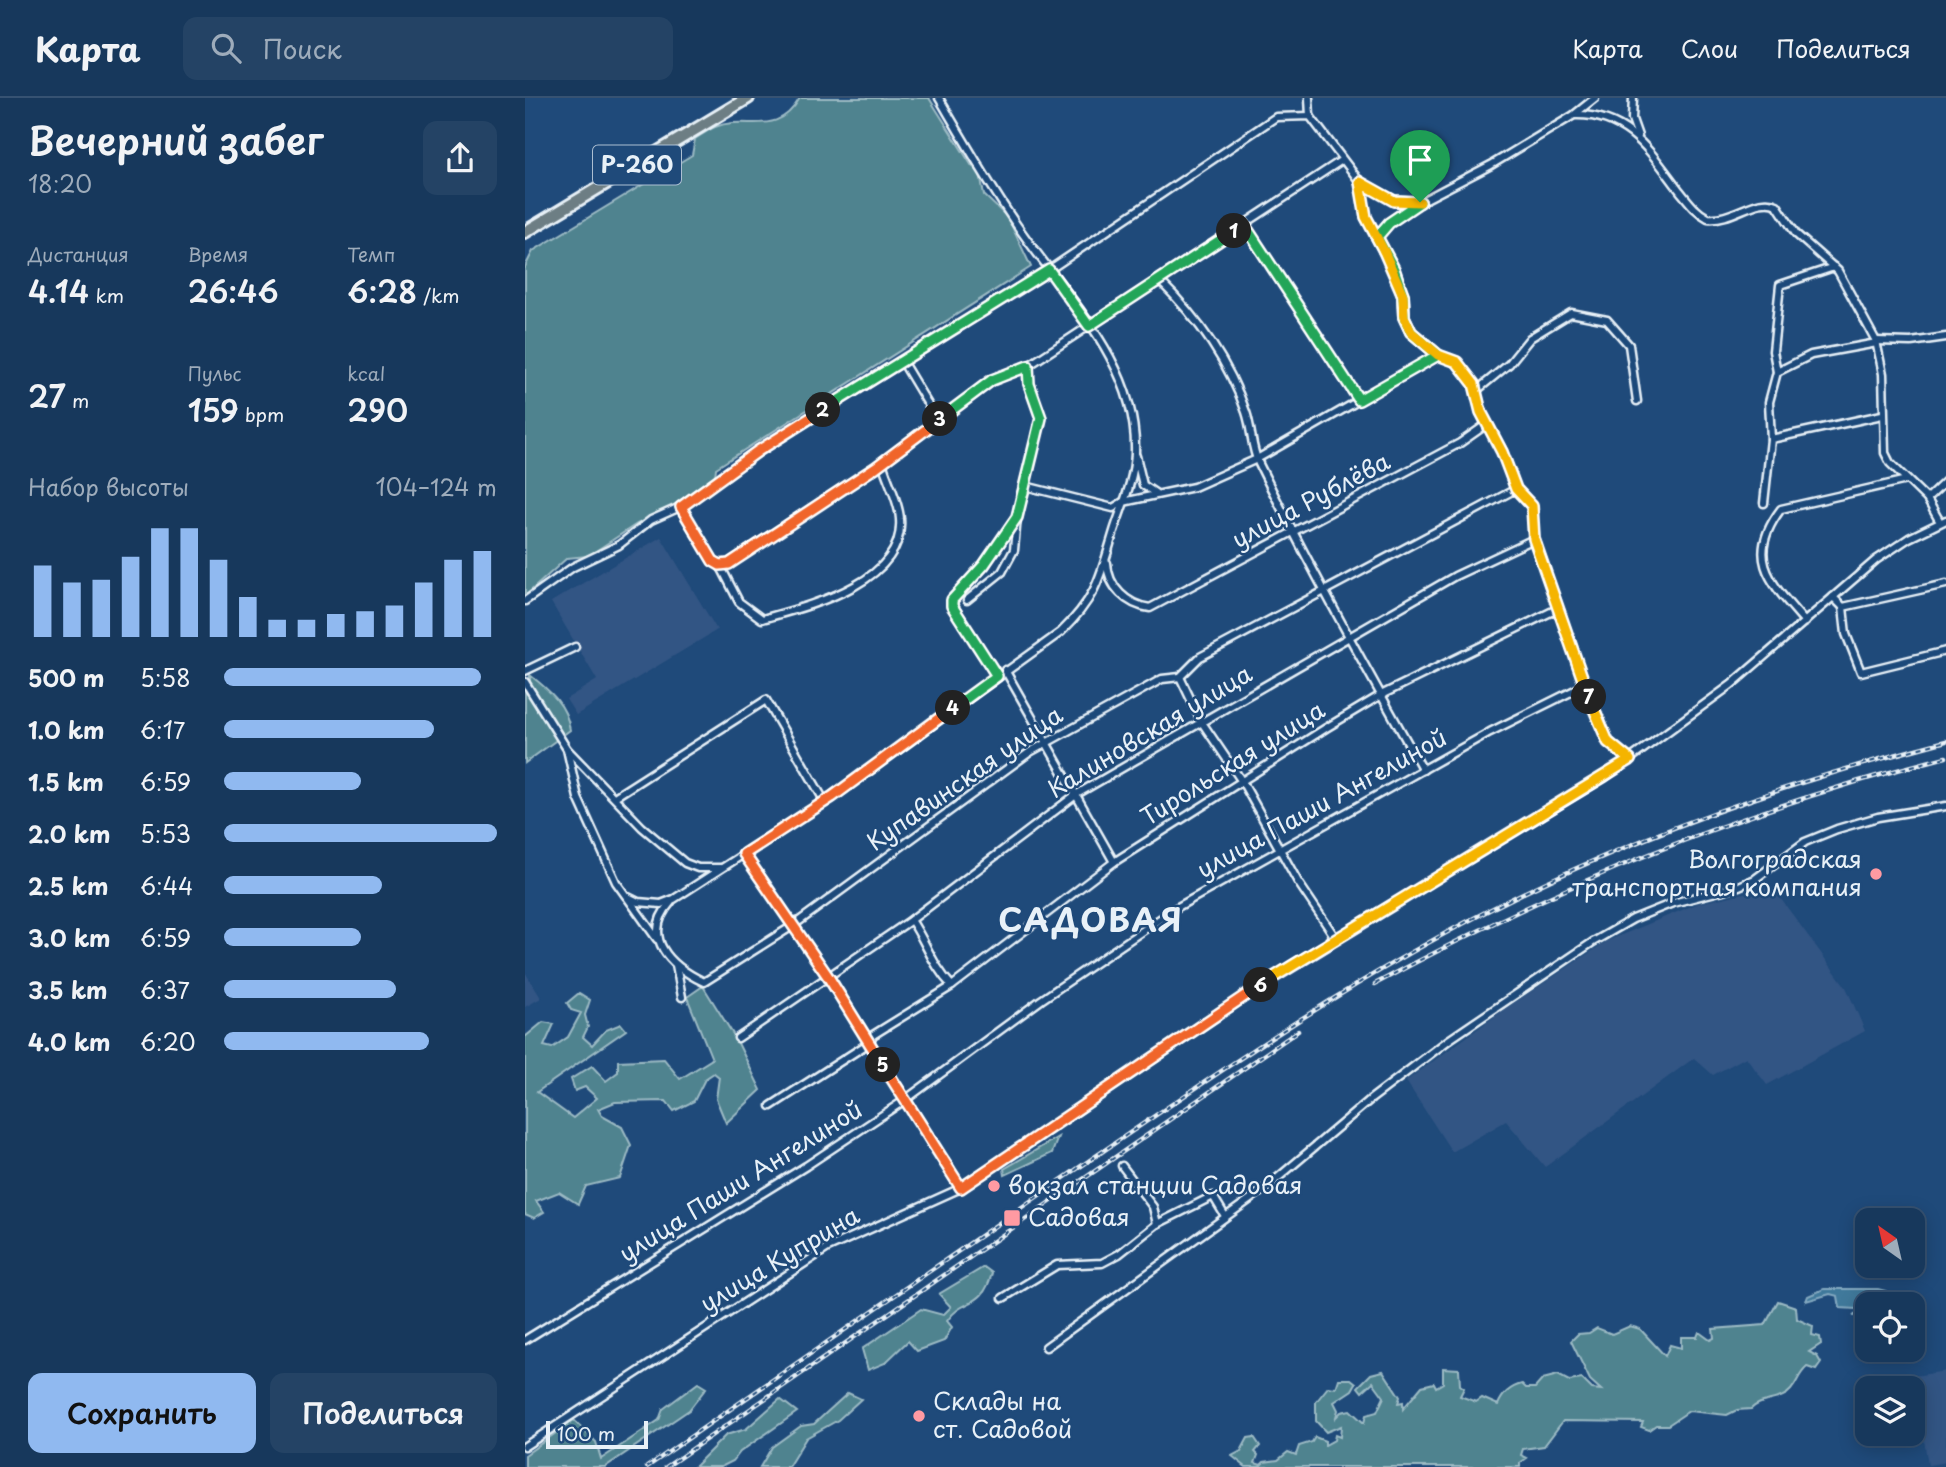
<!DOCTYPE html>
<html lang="ru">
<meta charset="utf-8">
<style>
body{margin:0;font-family:"Playpen Sans",sans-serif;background:#244365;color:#f1f3f6;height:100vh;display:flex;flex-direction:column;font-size:26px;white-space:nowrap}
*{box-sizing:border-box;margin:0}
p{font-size:23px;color:#9eacbb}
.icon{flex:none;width:38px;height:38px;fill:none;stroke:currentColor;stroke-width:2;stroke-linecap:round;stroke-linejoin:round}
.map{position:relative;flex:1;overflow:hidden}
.drawer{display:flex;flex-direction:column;background:#17385c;width:525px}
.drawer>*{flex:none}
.needle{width:46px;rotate:326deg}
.buttons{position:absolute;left:1330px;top:1110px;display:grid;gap:14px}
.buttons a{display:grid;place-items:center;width:70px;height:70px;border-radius:14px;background:#17385c;box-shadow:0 4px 18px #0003,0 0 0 2px #365272;font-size:35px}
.scale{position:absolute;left:21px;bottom:18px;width:102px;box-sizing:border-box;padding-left:7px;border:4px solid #e8f1f8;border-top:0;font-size:19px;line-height:24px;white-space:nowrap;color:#e8f1f8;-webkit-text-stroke:5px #1f4a7a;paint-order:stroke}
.pin{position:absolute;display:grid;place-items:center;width:60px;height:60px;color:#fff;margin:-72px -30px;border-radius:50% 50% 50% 0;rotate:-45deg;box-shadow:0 0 7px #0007}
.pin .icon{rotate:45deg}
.km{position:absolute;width:35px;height:35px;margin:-18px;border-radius:50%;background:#222;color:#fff;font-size:19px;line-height:35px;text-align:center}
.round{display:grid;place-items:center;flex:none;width:74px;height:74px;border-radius:14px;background:#244365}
.head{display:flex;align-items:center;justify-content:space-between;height:119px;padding:0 28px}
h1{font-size:38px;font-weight:600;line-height:52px}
.stats{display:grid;grid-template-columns:repeat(3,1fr);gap:10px;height:119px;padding:7px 28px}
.stats div{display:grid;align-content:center}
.stats b{font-size:30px;font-weight:600}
.stats small{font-size:19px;font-weight:400}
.stats p{font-size:19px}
.chart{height:196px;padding:14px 28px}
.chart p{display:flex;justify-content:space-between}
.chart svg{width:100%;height:126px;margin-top:7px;stroke:#90b9f0;stroke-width:6}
.action{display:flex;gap:14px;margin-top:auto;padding:14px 28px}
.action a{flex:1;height:80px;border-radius:14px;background:#90b9f0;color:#111;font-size:28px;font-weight:600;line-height:80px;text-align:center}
.action a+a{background:#244365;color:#f1f3f6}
ul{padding:0 28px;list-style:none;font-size:23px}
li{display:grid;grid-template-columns:112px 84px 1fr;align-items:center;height:52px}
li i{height:18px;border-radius:9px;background:#90b9f0}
header{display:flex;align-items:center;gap:42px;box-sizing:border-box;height:98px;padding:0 35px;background:#17385c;border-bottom:2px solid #365272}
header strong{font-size:33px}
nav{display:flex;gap:38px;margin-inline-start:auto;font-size:24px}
.search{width:490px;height:63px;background:#244365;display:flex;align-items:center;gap:18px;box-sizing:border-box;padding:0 24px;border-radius:14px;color:#9eacbb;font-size:26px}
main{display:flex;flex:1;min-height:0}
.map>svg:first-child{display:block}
.built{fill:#335584}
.green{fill:#4f838f;stroke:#9cbac4;stroke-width:2}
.water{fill:#41799b;stroke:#84a9c0;stroke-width:2}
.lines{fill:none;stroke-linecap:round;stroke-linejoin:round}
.minor-casing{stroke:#e8f1f8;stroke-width:11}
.trunk-casing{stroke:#e8f1f8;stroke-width:16}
.minor{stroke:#1f4a7a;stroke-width:6}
.trunk{stroke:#6d7e84;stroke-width:10}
.rail-casing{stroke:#e8f1f8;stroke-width:4.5}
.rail{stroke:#1f4a7a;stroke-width:2;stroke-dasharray:5;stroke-linecap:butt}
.split-1-casing{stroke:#fff;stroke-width:14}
.split-2-casing{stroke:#fff;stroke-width:14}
.split-3-casing{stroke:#fff;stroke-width:14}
.split-4-casing{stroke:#fff;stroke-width:14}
.split-5-casing{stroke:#fff;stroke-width:14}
.split-6-casing{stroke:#fff;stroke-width:14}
.split-7-casing{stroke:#fff;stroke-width:14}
.split-8-casing{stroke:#fff;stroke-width:14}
.split-9-casing{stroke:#fff;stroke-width:14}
.split-1{stroke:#22a559;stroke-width:9}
.split-2{stroke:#22a559;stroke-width:9}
.split-3{stroke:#f0652b;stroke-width:9}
.split-4{stroke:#22a559;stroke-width:9}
.split-5{stroke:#f0652b;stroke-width:9}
.split-6{stroke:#f0652b;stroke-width:9}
.split-7{stroke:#f5b400;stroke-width:9}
.split-8{stroke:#f5b400;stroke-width:9}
.split-9{stroke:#f5b400;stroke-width:9}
.poi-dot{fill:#ff9aa2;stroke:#1f4a7a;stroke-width:2.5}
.labels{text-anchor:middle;stroke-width:5;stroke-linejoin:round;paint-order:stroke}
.shield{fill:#1f4a7a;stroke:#acbfd2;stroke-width:2}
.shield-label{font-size:23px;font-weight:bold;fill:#e8f1f8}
.street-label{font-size:24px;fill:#e8f1f8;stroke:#1f4a7a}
.poi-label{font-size:24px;fill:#e8f1f8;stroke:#1f4a7a;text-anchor:start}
.district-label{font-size:32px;font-weight:bold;letter-spacing:2px;fill:#e8f1f8;stroke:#1f4a7a}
</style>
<header>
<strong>Карта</strong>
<div class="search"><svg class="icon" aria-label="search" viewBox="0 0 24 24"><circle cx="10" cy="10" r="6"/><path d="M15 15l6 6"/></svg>Поиск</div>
<nav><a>Карта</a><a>Слои</a><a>Поделиться</a></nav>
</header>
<main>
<section class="drawer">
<div class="head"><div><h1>Вечерний забег</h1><p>18:20</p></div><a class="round"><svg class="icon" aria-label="share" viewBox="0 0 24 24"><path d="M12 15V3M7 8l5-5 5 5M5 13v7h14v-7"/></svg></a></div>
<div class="stats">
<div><p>Дистанция</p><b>4.14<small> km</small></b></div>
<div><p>Время</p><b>26:46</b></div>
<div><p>Темп</p><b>6:28<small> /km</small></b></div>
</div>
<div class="stats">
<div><b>27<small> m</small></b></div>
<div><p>Пульс</p><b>159<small> bpm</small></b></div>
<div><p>kcal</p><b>290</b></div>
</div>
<div class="chart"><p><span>Набор высоты</span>104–124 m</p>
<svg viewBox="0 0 160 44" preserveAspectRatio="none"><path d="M5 44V19M15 44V25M25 44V24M35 44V16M45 44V6M55 44V6M65 44V17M75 44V30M85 44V38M95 44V38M105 44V36M115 44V35M125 44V33M135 44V25M145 44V17M155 44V14"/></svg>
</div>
<ul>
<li><b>500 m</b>5:58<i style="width:94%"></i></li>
<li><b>1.0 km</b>6:17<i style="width:77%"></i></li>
<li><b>1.5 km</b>6:59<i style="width:50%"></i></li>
<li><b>2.0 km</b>5:53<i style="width:100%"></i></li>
<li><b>2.5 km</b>6:44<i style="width:58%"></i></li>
<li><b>3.0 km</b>6:59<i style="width:50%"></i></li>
<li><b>3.5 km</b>6:37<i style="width:63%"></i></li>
<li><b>4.0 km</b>6:20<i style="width:75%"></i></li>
</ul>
<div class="action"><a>Сохранить</a><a>Поделиться</a></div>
</section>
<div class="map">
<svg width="1421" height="1369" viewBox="0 0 1421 1369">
<rect width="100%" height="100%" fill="#1f4a7a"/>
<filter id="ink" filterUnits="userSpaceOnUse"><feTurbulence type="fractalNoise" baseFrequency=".0143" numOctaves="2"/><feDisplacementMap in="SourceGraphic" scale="14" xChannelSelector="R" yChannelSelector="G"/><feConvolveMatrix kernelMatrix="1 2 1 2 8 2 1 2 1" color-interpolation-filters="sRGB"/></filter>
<g filter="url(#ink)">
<g class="built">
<path d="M136 439 192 532 51 617 41 601 72 582 26 504Z"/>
<path d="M1247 789 1321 889 1340 933 1242 987 1221 959 1188 977 1169 960 1020 1069 981 1023 927 1054 881 983 980 911 1082 843 1174 805Z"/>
<path d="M0 874 16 900 0 909Z"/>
<path d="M1421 1273V1364L1403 1367 1389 1278Z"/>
</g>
<g class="green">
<path d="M275 0H404L447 68 455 75 459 97 483 120 506 169 191 370 190 379 146 412 112 426 63 458 42 460 0 498V169L8 153 167 57 170 41C176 37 183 32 190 29 223 16 251 41 275 0Z"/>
<path d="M5 577C24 592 42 607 45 632L0 665V591L5 594Z"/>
<path d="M178 888 211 941 236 992 201 1025 191 1001 194 979 189 975 180 981 169 1003 149 1013 141 1003 90 1004 73 1011 77 1018 97 1029 106 1047 95 1080 61 1088 53 1106 34 1094 11 1103 19 1114 9 1120 0 1116V939L18 924 29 926 19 948 27 950 43 939 56 915 46 912 42 905 54 895 65 902 60 917 63 929 58 939 67 947 81 932 96 926 101 932 12 994 48 1020 72 1000 60 989 50 993 46 981 67 968 81 983 93 974V963L139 961 155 981 187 961 162 899Z"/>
<path d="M533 1039 527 1055 480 1077 479 1071Z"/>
<path d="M459 1169 467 1175C457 1213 439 1198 422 1223L427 1229 419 1243 392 1253 383 1243 360 1265 343 1272 337 1251 396 1211 418 1217 426 1209 414 1196Z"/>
<path d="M1253 1203 1271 1209 1272 1221 1288 1228 1287 1237 1295 1239 1296 1246 1284 1254 1292 1258 1296 1265 1291 1272 1282 1269C1273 1277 1273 1284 1266 1292 1256 1304 1236 1300 1226 1311L1212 1312 1202 1317 1164 1313 1143 1327H1131L1124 1332 1116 1329 1118 1324 1038 1323 1019 1348 998 1351 996 1357 1002 1360 995 1365V1369H721L707 1358 716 1353 723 1340 729 1339 735 1348 730 1354 733 1357 730 1365 736 1367 739 1364 753 1362 763 1354 771 1357 774 1348 787 1344 790 1339 800 1343V1347L809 1342 810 1337 815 1339 816 1328 801 1334 791 1323V1304L803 1289 811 1290 814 1281H826L831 1285 827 1292 809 1304 813 1312 811 1319 816 1314 825 1312 839 1325 841 1317 852 1314 859 1299 848 1284 837 1294 833 1289 846 1276 858 1273 875 1299 873 1305 878 1304V1311L897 1288 909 1285 911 1289 918 1285V1270L934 1271 935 1287 939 1290 935 1298 951 1304 957 1300 973 1307C977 1297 985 1289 997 1286L1001 1290H1010L1018 1281 1033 1277 1044 1283 1057 1281 1067 1291 1076 1292 1065 1282 1046 1243 1053 1236 1064 1235 1072 1230 1087 1236 1105 1228 1115 1231 1140 1258 1145 1247 1156 1250V1239H1172L1174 1234 1185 1242 1189 1240 1188 1231 1240 1227Z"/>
<path d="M173 1285 181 1290 164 1312 80 1369H0V1357L49 1322 71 1344 76 1361 134 1322 138 1311Z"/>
<path d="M323 1295 336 1301 313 1322 281 1340 263 1369H235L247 1349 276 1328 289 1326Z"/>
<path d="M255 1301 272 1314 215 1354 208 1363 196 1369H169L201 1337 221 1331Z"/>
</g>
<path class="water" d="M1299 1191H1353L1361 1193 1366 1206H1342V1217L1328 1218 1333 1215 1332 1211 1315 1210 1313 1198 1305 1196 1281 1203 1283 1198Z"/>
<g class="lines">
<g class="minor-casing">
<g id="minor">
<path d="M784 0 785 18"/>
<path d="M1108 0 1107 21 1113 38"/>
<path d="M1050 16 1070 0"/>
<path d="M835 84 869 102 895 104 966 67 1049 17C1103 15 1126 55 1155 93 1164 104 1171 114 1183 120 1207 123 1233 97 1252 107L1271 136 1313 173 1351 243 1358 276 1360 355 1365 365 1402 401 1415 424"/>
<path d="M719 126 834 302"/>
<path d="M852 139 864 125 893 105"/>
<path d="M634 182C673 220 703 262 721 314 727 331 726 350 734 366 785 470 841 571 898 672"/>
<path d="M1351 243 1386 244 1421 239"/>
<path d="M377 263 413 323"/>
<path d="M1252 274 1248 253 1255 187 1309 169"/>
<path d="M951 293 984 266 1005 240 1046 215 1082 222 1104 247 1112 303"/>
<path d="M1246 341 1244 304 1252 274 1286 257 1352 245"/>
<path d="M611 358 618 387 630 395"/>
<path d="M500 388 588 410 598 404 669 389 732 361 913 257"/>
<path d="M1402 401 1421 383"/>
<path d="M1239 405 1246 341 1357 317"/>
<path d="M155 409 188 463 195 467 204 465 351 369 467 282 503 268 817 62"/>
<path d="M582 465C583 489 602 507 625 510L935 345 962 326"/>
<path d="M195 467 214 504 237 521C284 508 380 485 375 421 374 403 362 382 357 364"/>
<path d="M1308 499 1318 509 1421 486"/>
<path d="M442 502 477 474 489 452 492 419 516 320 504 286 503 268"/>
<path d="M0 503 48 469 94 447 126 422 155 409 233 353 524 172 751 19 785 18 835 84 841 119 869 171 879 197V219L886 234 913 257 932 264 949 286 956 314 977 353 991 391 1007 408 1009 441 1060 587 1083 644 1105 662"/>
<path d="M1318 509 1321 536 1336 574 1421 553"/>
<path d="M1280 524C1246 485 1219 460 1256 411L1382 382"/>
<path d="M480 572 589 764"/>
<path d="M0 573 50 549"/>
<path d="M472 578 427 508V502L459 467 491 421"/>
<path d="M655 579 676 623 718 685 773 784 808 836 806 843"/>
<path d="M0 584 42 651 53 700 91 784 101 798 113 804 136 806 149 801 307 699 536 534C572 499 575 479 589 433 597 408 609 382 610 355 613 263 536 194 489 123 462 83 438 41 414 0"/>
<path d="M43 652 117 729 160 765 173 770H195"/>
<path d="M91 698 241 602 300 704"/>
<path d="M219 756 304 880 436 1090"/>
<path d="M102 799 132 841"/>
<path d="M146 804C115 839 145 868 179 884L269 827 505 654 637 581 655 579 675 559 991 391"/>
<path d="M151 867 157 899"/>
<path d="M427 888 589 764 801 630 856 597 1032 511"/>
<path d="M213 940 386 822 552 696 930 478 1009 441"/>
<path d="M246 1008 344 945 348 937 427 888C407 867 402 846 386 822"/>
<path d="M597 1068 628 1109 632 1126"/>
<path d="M478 1200 532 1167 577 1165 594 1156 632 1126 688 1098 700 1118"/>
<path d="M0 1242 281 1068 380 1002 516 902 651 810 965 634 1060 587"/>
<path d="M521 1249 742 1089 846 1001 925 941 1068 844 1108 821 1148 805 1214 788 1230 781 1280 744 1312 731 1353 719 1421 708"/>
<path d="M0 1348 303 1150 436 1090 765 868 1079 680 1206 587 1351 462 1384 440 1421 422"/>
</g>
</g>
<g class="trunk-casing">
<path id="trunk" d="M0 134 223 0"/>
</g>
<use href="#minor" class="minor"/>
<use href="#trunk" class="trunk"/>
<g class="rail-casing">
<g id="rail">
<path d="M850 886C1037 785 1215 712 1421 659"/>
<path d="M122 1369C264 1270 407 1172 549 1073 692 975 834 876 990 799 1128 731 1272 682 1421 643"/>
<path d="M141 1369 773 933"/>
</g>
</g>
<use href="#rail" class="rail"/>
</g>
</g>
<g class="lines" filter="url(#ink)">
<g class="split-1-casing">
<path id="split-1" d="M709 133 719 126 834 302 913 257 886 234 879 219 878 197 869 171 852 139 864 125 895 104"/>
</g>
<g class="split-2-casing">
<path id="split-2" d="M298 312 524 172 564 228 709 133"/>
</g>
<g class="split-3-casing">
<path id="split-3" d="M298 312 233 353 156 409 188 463 195 467 204 466 351 369 415 321"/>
</g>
<g class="split-4-casing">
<path id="split-4" d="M415 321 467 282 503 268 504 286 516 320 492 419 459 467 427 502V508L472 578 428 610"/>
</g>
<g class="split-5-casing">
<path id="split-5" d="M358 967 304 880 219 756 307 699 428 610"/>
</g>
<g class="split-6-casing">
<path id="split-6" d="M358 967 436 1090 736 887"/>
</g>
<g class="split-7-casing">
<path id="split-7" d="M736 887 1105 662 1083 644 1064 599"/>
</g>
<g class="split-8-casing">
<path id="split-8" d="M859 153 878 197 879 219 886 234 913 257 932 264 949 286 956 314 977 354 991 391 1007 408 1009 441 1064 599"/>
</g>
<g class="split-9-casing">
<path id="split-9" d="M859 153 841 119 835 84 869 103 895 104"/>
</g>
<use href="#split-1" class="split-1"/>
<use href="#split-2" class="split-2"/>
<use href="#split-3" class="split-3"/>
<use href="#split-4" class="split-4"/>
<use href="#split-5" class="split-5"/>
<use href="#split-6" class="split-6"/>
<use href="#split-7" class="split-7"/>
<use href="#split-8" class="split-8"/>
<use href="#split-9" class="split-9"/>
</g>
<g class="poi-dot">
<circle cx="1351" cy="776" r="7"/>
<circle cx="469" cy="1088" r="7"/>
<rect x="478" y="1111" width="18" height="18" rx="3.5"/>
<circle cx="394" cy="1318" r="7"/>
</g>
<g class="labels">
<rect class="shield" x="68" y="47.5" width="88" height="39" rx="5"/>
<g class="shield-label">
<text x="112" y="75">Р-260</text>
</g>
<g class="street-label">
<text transform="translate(786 403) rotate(-28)" y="8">улица Рублёва</text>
<text transform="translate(625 634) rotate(-31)" y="8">Калиновская улица</text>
<text transform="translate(708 666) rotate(-32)" y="8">Тирольская улица</text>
<text transform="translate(440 681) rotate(-35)" y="8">Купавинская улица</text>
<text transform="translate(797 706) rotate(-29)" y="8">улица Паши Ангелиной</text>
<text transform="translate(216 1084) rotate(-32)" y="8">улица Паши Ангелиной</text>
<text transform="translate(255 1162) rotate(-31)" y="8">улица Куприна</text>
</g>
<g class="poi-label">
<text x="1337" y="770" text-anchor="end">Волгоградская<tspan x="1337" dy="28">транспортная компания</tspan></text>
<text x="483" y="1096">вокзал станции Садовая</text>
<text x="503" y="1128">Садовая</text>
<text x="408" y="1312">Склады на<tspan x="408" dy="28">ст. Садовой</tspan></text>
</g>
<g class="district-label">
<text x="566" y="834">САДОВАЯ</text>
</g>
</g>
</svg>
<div class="buttons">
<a><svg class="needle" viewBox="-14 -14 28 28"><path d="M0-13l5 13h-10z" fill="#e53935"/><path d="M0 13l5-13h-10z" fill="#9eacbb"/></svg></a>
<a><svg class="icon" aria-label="locate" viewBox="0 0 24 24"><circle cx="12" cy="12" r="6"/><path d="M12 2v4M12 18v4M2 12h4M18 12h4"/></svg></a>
<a><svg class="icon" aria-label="layers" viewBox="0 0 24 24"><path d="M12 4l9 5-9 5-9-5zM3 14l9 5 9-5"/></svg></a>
</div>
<div class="scale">100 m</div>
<div class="pin" style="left:895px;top:104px;background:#1e9e55"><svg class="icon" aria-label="arrive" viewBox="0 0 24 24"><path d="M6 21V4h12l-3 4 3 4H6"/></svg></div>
<b class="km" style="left:709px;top:133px">1</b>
<b class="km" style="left:298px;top:312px">2</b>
<b class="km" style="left:415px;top:321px">3</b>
<b class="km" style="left:428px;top:610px">4</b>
<b class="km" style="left:358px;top:967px">5</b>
<b class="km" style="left:736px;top:887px">6</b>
<b class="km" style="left:1064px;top:599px">7</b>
</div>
</main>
